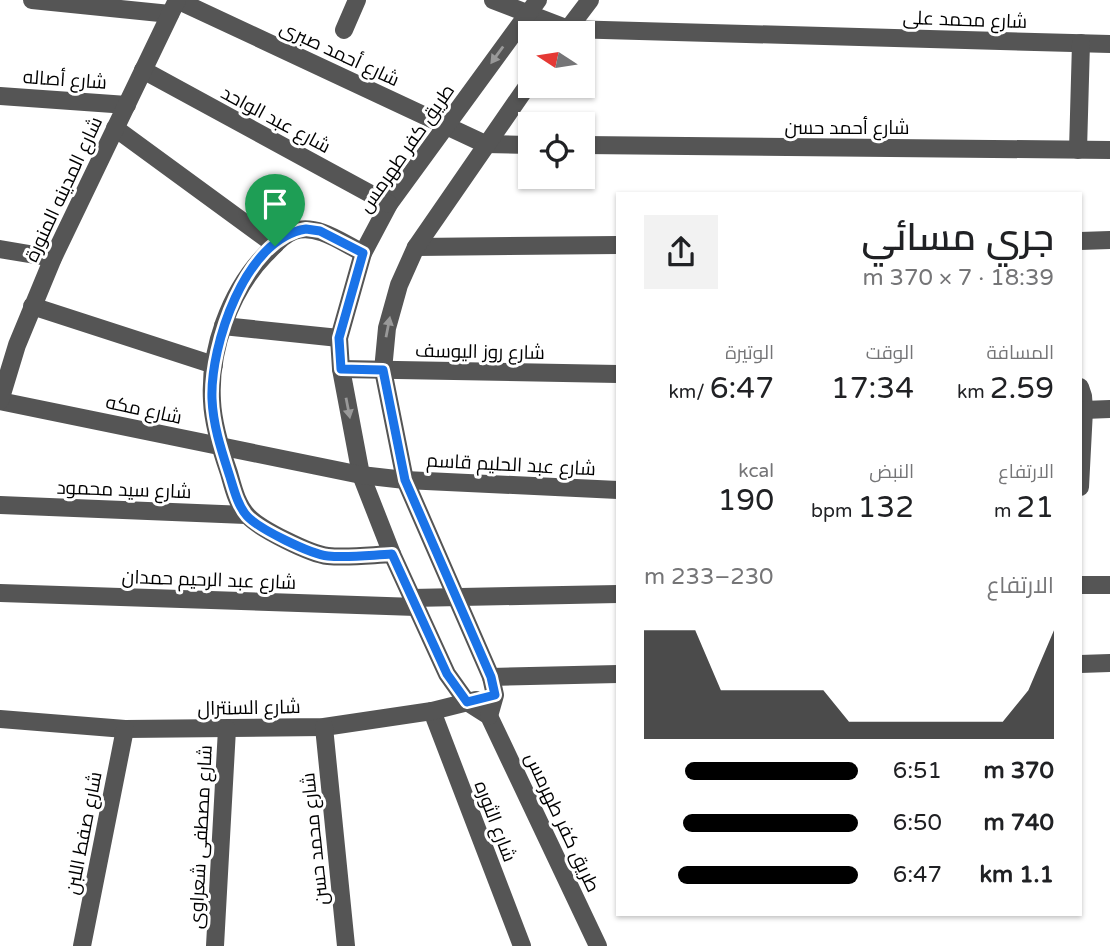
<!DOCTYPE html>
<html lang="ar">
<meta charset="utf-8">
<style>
body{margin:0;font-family:"Varela Round",Cairo,sans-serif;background:#f2f2f2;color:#202124;direction:rtl;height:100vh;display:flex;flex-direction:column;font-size:26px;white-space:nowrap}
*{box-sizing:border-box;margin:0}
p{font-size:23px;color:#757577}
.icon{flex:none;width:38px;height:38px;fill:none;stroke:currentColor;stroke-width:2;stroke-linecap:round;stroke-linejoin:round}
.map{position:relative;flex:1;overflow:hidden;direction:ltr}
.side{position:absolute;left:616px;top:192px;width:466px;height:724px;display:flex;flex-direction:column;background:#fff;border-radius:0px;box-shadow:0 2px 5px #0004;direction:rtl}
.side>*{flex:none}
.needle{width:46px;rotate:282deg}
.controls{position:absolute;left:518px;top:21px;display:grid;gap:14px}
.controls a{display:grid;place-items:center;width:77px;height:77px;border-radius:0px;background:#fff;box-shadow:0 2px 5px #0004;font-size:35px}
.pin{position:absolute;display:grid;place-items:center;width:60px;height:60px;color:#fff;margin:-72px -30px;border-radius:50% 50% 50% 0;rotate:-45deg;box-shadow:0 0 7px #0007}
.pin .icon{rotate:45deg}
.round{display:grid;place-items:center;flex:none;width:74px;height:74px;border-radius:0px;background:#f2f2f2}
.head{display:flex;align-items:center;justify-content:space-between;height:119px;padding:0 28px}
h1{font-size:38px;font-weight:600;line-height:52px}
.figures{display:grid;grid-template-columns:repeat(3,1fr);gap:10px;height:119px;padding:7px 28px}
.figures div{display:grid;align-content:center}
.figures b{font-size:30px;font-weight:600}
.figures small{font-size:19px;font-weight:400}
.figures p{font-size:19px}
.chart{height:196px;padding:14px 28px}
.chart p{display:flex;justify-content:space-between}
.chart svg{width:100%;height:126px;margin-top:7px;fill:#000;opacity:.7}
ul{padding:0 28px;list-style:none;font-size:23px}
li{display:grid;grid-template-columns:112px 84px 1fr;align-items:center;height:52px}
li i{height:18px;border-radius:9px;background:#000}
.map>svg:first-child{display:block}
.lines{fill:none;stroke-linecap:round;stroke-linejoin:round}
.minor{stroke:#555;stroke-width:18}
.oneway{fill:#999}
.route-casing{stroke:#fff;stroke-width:14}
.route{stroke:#1a73e8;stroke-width:9}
.labels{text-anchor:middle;stroke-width:6;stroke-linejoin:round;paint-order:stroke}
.street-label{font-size:19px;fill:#000;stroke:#fff}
</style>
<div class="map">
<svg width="1110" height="946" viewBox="0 0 1110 946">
<rect width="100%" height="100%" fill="#fff"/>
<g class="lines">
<g class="minor">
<path d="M32 0 170 14"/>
<path d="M177 0 485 144 530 145"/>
<path d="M493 0 568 29 1110 44"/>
<path d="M538 0 389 204 363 253 339 338 341 369 361 475 392 554 447 674 467 702 489 716 598 946"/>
<path d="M344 30 357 0"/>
<path d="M565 33 590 0"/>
<path d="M143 70 389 204"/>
<path d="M0 96 127 105"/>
<path d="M115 128 275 245"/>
<path d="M583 145 1110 150"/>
<path d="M1078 150 1081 43"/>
<path d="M1080 241 1110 240"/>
<path d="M416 247 618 245"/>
<path d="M0 249 53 258"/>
<path d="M363 253C343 243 317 223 294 231 282 235 274 246 265 255 230 291 209 350 212 401 213 425 221 450 229 473 233 487 237 505 248 516 260 529 310 554 328 556 349 558 371 555 392 554"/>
<path d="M32 306 214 365"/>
<path d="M223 326 339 338"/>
<path d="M341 369 618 374"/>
<path d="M1080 387 1083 396 1084 410 1110 409"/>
<path d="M0 401 361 475 405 480 618 490"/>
<path d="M0 401 17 345 53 258 177 0"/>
<path d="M1080 487 1084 410"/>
<path d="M0 505 246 515"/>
<path d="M1080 585H1110"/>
<path d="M0 593 416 607"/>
<path d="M411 598 618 594"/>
<path d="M1080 664 1110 663"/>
<path d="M491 677 618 674"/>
<path d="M432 711 522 946"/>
<path d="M489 716 495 695 491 677 405 480 383 370 387 328 399 285 416 247 530 82"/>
<path d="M0 719 125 729 324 727 432 711 476 700"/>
<path d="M324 727 346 946"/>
<path d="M82 946 125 729"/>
<path d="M215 946 227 729"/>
</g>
</g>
<defs><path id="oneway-solid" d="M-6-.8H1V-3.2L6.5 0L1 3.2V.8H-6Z" transform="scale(1.75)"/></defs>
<g class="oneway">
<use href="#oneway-solid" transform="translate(497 55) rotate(126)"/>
<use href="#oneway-solid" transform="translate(388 327) rotate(-79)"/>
<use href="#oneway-solid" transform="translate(348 408) rotate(79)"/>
</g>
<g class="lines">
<g class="route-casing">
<path id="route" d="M306 229 320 231 363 253 339 338 341 369 383 370 405 480 491 677 495 695 467 702 447 674 392 554C371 555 348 558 328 556 310 554 259 529 247 516 238 506 234 490 230 477 222 452 213 426 212 399 210 346 245 238 306 229Z"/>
</g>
<use href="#route" class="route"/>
</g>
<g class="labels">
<g class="street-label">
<text transform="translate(965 19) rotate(2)" y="7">شارع محمد على</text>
<text transform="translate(340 53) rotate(25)" y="7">شارع أحمد صبرى</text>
<text transform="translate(65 79) rotate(4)" y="7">شارع أصاله</text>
<text transform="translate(276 119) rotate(28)" y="7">شارع عبد الواحد</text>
<text x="847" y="134">شارع أحمد حسن</text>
<text transform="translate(406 148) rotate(-55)" y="7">طريق كفر طهرمس</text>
<text transform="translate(63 189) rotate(-65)" y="7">شارع المدينه المنورة</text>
<text transform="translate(480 351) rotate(1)" y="7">شارع روز اليوسف</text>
<text transform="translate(144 409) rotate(12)" y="7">شارع مكه</text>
<text transform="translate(511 464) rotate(3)" y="7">شارع عبد الحليم قاسم</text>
<text transform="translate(124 489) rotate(2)" y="7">شارع سيد محمود</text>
<text transform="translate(209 579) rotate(2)" y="7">شارع عبد الرحيم حمدان</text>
<text transform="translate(249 707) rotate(-1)" y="7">شارع السنترال</text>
<text transform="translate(496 821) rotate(69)" y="7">شارع الثوره</text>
<text transform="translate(563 822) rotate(65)" y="7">طريق كفر طهرمس</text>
<text transform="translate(83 833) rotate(-79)" y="7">شارع صفط اللبن</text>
<text transform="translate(200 837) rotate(-87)" y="7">شارع مصطفى شعراوى</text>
<text transform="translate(314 839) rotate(-96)" y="7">شارع محمد حسن</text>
</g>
</g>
</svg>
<div class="controls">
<a><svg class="needle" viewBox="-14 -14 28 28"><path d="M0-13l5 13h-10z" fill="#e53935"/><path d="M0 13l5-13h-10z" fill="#757577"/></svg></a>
<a><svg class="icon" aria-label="locate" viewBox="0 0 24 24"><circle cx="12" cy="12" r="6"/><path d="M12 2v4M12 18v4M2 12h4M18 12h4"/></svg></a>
</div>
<div class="pin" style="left:275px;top:246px;background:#1e9e55"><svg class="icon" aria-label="arrive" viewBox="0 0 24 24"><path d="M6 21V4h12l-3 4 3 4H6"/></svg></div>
<section class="side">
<div class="head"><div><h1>جري مسائي</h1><p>18:39 · 7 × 370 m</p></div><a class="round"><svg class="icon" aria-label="share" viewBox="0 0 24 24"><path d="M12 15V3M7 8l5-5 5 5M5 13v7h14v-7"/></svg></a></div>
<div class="figures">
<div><p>المسافة</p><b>2.59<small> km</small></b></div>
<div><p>الوقت</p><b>17:34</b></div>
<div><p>الوتيرة</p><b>6:47<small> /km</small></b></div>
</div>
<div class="figures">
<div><p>الارتفاع</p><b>21<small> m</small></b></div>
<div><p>النبض</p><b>132<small> bpm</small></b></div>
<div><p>kcal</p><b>190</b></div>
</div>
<div class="chart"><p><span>الارتفاع</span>230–233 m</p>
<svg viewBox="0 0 160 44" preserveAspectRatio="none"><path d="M0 44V6L10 6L20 6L30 27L40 27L50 27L60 27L70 27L80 38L90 38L100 38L110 38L120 38L130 38L140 38L150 27L160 6V44z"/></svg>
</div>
<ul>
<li><b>370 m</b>6:51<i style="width:81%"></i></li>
<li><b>740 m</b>6:50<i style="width:82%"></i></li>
<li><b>1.1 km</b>6:47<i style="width:84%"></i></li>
</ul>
</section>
</div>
